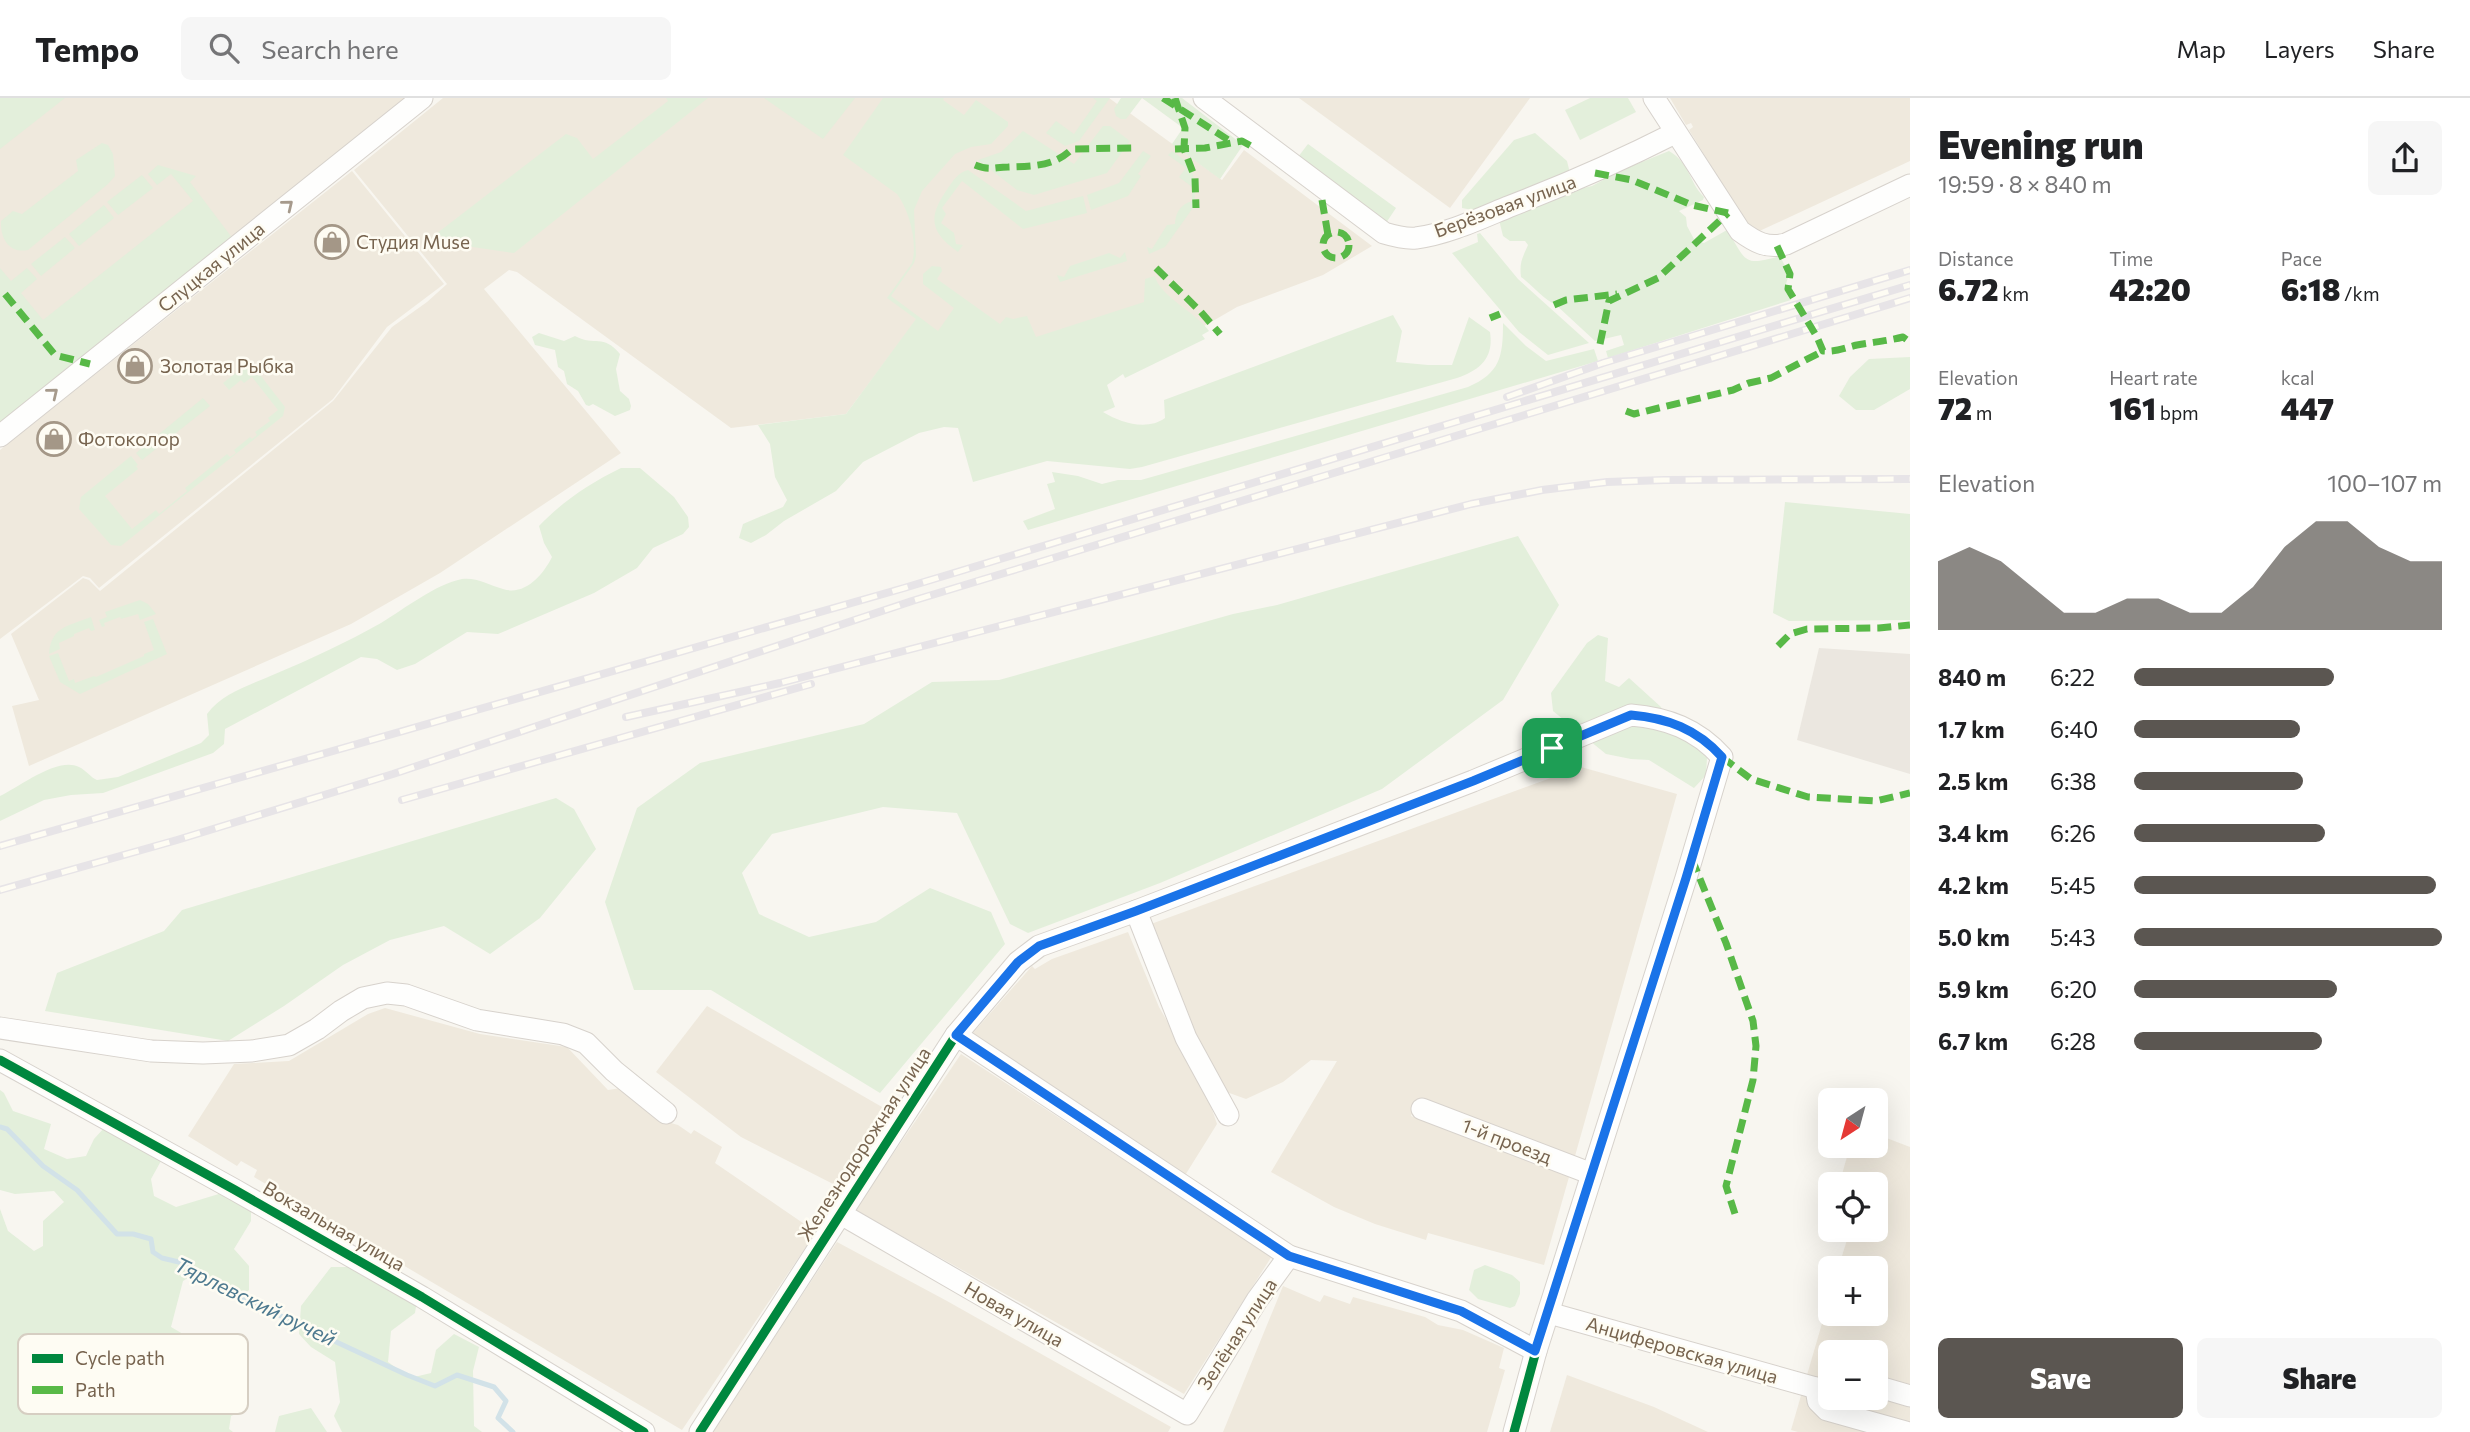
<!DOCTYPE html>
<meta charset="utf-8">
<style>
body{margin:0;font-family:Commissioner,sans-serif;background:#f6f6f6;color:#202124;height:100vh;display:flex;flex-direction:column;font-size:26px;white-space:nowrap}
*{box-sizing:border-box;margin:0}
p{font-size:23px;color:#757577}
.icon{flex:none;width:38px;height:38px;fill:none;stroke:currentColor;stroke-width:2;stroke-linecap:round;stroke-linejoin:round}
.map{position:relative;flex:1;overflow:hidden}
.drawer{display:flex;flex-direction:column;background:#fff;width:560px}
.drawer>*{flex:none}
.needle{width:46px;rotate:216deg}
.fabs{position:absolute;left:1818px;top:990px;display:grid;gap:14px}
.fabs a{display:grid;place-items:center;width:70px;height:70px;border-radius:10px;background:#fff;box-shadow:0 7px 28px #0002;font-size:35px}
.pin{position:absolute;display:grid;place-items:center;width:60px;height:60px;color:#fff;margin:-30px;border-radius:14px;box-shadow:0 4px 10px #0006}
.round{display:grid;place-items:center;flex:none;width:74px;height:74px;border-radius:10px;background:#f6f6f6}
.headline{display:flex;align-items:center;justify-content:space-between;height:119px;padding:0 28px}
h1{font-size:38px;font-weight:800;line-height:52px}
.stats{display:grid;grid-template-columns:repeat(3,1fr);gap:10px;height:119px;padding:7px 28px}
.stats div{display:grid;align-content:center}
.stats b{font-size:30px;font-weight:800}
.stats small{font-size:19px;font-weight:400}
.stats p{font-size:19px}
.chart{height:196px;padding:14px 28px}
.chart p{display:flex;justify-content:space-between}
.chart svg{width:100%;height:126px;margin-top:7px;fill:#5b5651;opacity:.7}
.primary-button{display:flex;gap:14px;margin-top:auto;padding:14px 28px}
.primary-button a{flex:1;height:80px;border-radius:10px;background:#5b5651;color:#fff;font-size:28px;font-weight:800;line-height:80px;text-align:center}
.primary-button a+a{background:#f6f6f6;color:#202124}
ul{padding:0 28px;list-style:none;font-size:23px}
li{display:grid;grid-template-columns:112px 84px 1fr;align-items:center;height:52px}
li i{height:18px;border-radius:9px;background:#5b5651}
header{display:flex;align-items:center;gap:42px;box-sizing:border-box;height:98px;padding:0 35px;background:#fff;border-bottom:2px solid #e0e0e0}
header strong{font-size:33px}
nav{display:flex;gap:38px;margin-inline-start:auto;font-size:24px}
.search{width:490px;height:63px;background:#f6f6f6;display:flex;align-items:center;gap:18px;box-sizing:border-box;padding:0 24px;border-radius:10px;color:#757577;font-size:26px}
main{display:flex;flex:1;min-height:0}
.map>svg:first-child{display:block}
.residential{fill:#efe9dd;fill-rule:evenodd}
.industrial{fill:#ebe7e0}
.green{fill:#e3efdb}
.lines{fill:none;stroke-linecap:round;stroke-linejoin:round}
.stream{stroke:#d2e2e8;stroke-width:5}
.minor-casing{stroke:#d7d2cc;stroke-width:23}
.minor{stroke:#fefefd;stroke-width:21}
.rail-casing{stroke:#e7e4e7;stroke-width:8}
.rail{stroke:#fefcf3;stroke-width:5;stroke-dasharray:16;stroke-linecap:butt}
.quiet{stroke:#58b947;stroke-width:7;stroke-dasharray:14 7;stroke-linecap:butt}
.cycleway-casing{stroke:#fefcf3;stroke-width:13}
.cycleway{stroke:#00873e;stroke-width:9}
.oneway{stroke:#a69a8c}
.route-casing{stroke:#fff;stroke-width:14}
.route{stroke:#1a73e8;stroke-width:9}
.labels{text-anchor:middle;stroke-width:5;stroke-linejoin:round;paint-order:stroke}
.street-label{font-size:19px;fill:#77644f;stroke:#fefcf3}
.poi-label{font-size:19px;fill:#77644f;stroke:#fefcf3;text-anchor:start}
.water-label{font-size:21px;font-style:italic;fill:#4d798f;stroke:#fefcf3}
.key{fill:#fefcf3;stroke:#d6cec2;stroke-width:2}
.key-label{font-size:19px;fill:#77644f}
</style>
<header>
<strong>Tempo</strong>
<div class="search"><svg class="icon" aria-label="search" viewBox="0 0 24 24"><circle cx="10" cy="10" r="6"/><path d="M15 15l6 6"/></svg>Search here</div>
<nav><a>Map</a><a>Layers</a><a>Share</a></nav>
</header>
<main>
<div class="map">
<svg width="1910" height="1334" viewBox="0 0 1910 1334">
<rect width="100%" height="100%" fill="#f8f6f0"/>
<g class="residential">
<path d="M0 0H409L0 328Z"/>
<path d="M443 0H1109L1222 82 1244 52 1372 148 1323 177 1237 209 1123 275 1015 283 917 221 846 316 731 330 517 174 509 172 484 191 621 355 440 475 351 526 29 668 12 608 39 602 11 536 83 480 89 482 100 493 333 303 392 229 427 204 447 186 354 72Z"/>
<path d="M1299 0H1530L1450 110Z"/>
<path d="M1670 0H1910V63L1753 136 1689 32 1693 29 1691 25 1686 27Z"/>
<path d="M352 73 444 186 387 229 333 301 99 490 90 480 83 478 0 541V352Z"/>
<path d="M1581 669 1677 696 1575 1058 1417 1004 1411 1018 1569 1079 1544 1167 1428 1135 1426 1142 1375 1126 1334 1109 1271 1074 1337 963 1311 962 1283 984 1246 1001 1221 992 1189 925 1151 826Z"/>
<path d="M1128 834 1159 909 1204 988 1217 1026 1184 1079 972 936 1032 868 1035 871 1052 861Z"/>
<path d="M707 908 882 1009 839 1089 741 1039 656 974Z"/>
<path d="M385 910 480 936 567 949 608 992 621 990 660 1022 678 1027 691 1036 694 1032 722 1049 715 1065 816 1134 682 1332 254 1079 257 1072 241 1063 237 1068 188 1038 234 966 289 963 368 916Z"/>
<path d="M961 956 1272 1158 1184 1296 855 1112Z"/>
<path d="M1876 1036 1910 1049V1334H1798L1791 1332 1830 1198V1216H1876V1171H1838L1850 1132H1876V1087H1839L1850 1048H1876ZM1830 1255H1876V1300H1830Z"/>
<path d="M837 1144 947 1203 1171 1329 1168 1334H712Z"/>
<path d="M1283 1188 1320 1204 1324 1197 1350 1206 1353 1199 1425 1219 1438 1227 1463 1232 1504 1250 1499 1270 1505 1272 1487 1334H1223Z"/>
<path d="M1567 1277 1654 1309 1708 1334H1550Z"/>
</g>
<path class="industrial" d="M1819 550 1910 556V676L1797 642Z"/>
<g class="green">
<path d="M0 0H65L0 51Z"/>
<path d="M666 0H708L514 155 459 147 436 136 566 36 577 40 593 61 668 3Z"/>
<path d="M764 0H855L823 41Z"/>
<path d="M883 0H944L943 2 964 17 976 2 1008 24V28L991 46 971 49 955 56 922 93 914 112 916 158 914 165 891 198 938 233 954 210 923 186V176L932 168 941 169 942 173 937 181 1000 226 1006 219 1013 221 1027 218 1036 239 1144 204 1145 181 1155 178C1159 198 1196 214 1209 233L1202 237 1205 241 1125 280 1123 276 1107 287 1115 309 1103 314C1121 325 1147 333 1165 320L1164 302 1393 217 1402 233 1396 264 1428 267H1452L1469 219 1490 234C1494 260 1480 272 1457 280L1142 369 1130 371 1047 363 973 384 958 330 944 329 919 335 863 364 836 393 784 423 766 437 751 445 739 440 743 426 783 409 787 402 775 379 770 346 758 327 846 316 916 221 887 200 912 165C918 144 909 112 897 96L843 57Z"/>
<path d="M1093 0H1110L1079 43 1065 48 1046 35 1056 23 1074 36 1097 3Z"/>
<path d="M1121 0H1182L1243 47 1220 81 1172 46 1183 30 1142 0 1126 21H1121L1116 18 1114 11Z"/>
<path d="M1590 0H1628L1636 14 1580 42 1565 12Z"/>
<path d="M1103 28H1110L1130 43 1107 75 1034 97 1017 92 978 62 1001 54 1023 33 1074 66Z"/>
<path d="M1535 35 1567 63 1570 75 1478 113 1462 110V102L1514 42Z"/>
<path d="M102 45 108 47 113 56 115 78 108 86 28 152C9 156 0 140 1 123L13 113 22 116 78 73 76 62Z"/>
<path d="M1308 46 1396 110 1386 125 1298 59Z"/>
<path d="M1143 53 1151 58 1138 76 1141 78 1128 98 1091 112 1087 97 1119 85Z"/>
<path d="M1172 53 1190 66 1194 81 1195 107 1165 149 1149 156 1147 149 1152 151 1167 127 1175 126C1175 115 1181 106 1192 103V89L1179 79 1186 70 1168 57Z"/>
<path d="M1669 53C1691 66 1688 83 1704 99L1703 102 1679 113 1686 119 1687 128 1695 143 1704 145 1727 132C1747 163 1742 169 1780 158L1789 176 1786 186V195L1790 198 1791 202 1608 260 1606 253 1624 247 1621 237 1595 243 1555 206C1545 203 1531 186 1521 179 1519 164 1523 159 1528 147L1525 143H1510L1503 138 1499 122 1568 94 1592 88 1622 72Z"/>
<path d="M158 67 196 78 190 84 233 141 0 328V170L11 183 27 170 37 181 21 195 43 222 193 103 171 76 157 87 148 76Z"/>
<path d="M968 72 1026 113 1083 98 1087 115 1023 131 962 83 942 110 946 116 941 125 954 135 956 146 963 147 958 154C929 133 928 119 948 90 954 82 957 75 968 72Z"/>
<path d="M142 77 153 90 118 117 107 104Z"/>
<path d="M104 107 114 120 79 148 69 136Z"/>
<path d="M1480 135 1518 181 1589 245 1548 257 1519 234 1452 155 1478 144 1477 136Z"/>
<path d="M65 139 75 150 41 178 31 166Z"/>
<path d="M1125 154 1127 163 1060 184 1057 177 1064 179 1070 168 1109 155 1120 160Z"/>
<path d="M1503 225 1526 248 1546 263 1594 251 1598 263 1028 432 1023 423 1055 411 1047 386 1055 384 1052 374 1078 378 1102 386 1118 382H1141L1468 289C1500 275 1503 259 1503 225Z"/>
<path d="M539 235 564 243 575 238C595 249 603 235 620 256L616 271 620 293 629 301 631 308 630 312 615 318 593 306 589 308 586 307 578 293 567 286 564 273 558 269 555 252 535 247 532 239Z"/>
<path d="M1910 259V291L1874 312H1856L1839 298 1850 279 1869 261Z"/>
<path d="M246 267 254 269 285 309 283 318 121 448 111 447 79 411 81 399 131 358 138 367 136 368 138 371 105 398 132 431 156 412 159 416 187 393 185 390 227 356 230 359 236 355 234 352 250 339 252 341 257 337 255 334 270 323 268 320 278 312 252 279 244 285 241 282 229 292 223 285Z"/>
<path d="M203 300 210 308 142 362 136 355Z"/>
<path d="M621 370H640L674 399 688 419 689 429 683 436 653 450 637 470 594 495 498 536 467 534 415 566 397 572 377 561 361 559 225 631 224 646 213 655 103 695 71 697 44 702 0 723V698C19 689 58 658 79 669 86 672 90 679 97 682L118 679 201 645 209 637 207 616C223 594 251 587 275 576 311 561 347 544 381 525 404 511 436 486 462 481 476 479 489 487 503 491 525 498 543 477 552 459L544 445 539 428C563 403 590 385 621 370Z"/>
<path d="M1785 404 1910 416V522L1789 523 1773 515Z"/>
<path d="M1518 438 1559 507 1503 602 1382 691 1160 785 1028 835 1010 826 957 715 883 709 772 736 742 775 759 816 809 839 876 824 930 790 991 814 1005 846 880 995 711 892H634L605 804 637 710 700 665 864 626 932 584 999 582 1233 516 1277 507Z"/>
<path d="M140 502 148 506 156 516 140 522 138 516 121 521 120 519 104 525 105 528 102 529 99 522 107 519 105 514Z"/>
<path d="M91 519 95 532 91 533 89 530 74 536V538L59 545 60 551 49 556C51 528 69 528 91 519Z"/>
<path d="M153 521 167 556 80 596 60 584 49 558 58 555 69 583 74 581 75 585 94 578 96 579 144 558V556L154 552 144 524Z"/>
<path d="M1598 537 1608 540 1605 583 1619 589 1629 580 1661 609 1670 633 1693 644 1707 660 1706 677 1694 690 1649 662 1631 661 1606 656 1553 613 1551 595 1587 545Z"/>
<path d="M556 700 574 711 596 751 540 820 490 856 444 828 390 842 343 867 284 908 228 943 45 913 57 875 164 833 182 812Z"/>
<path d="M0 992 4 995 13 1013 51 1026 44 1051 67 1061 86 1058 94 1041 105 1029 161 1063 151 1081 154 1098 176 1109 222 1095 251 1112V1123L234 1151 249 1168V1192L240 1200 194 1176 183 1183 171 1229 195 1243 203 1275 248 1290V1311L231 1318 229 1331 233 1334H0V1111L8 1133 34 1153 43 1148V1123L64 1104 54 1093 15 1096 0 1092Z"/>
<path d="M1485 1167 1512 1177 1520 1184V1196L1515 1208 1510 1210 1478 1201 1469 1192 1474 1172Z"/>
<path d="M331 1169H361L417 1202 415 1215 391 1233 388 1264 410 1280 431 1275 436 1252 454 1236 479 1249 473 1273 474 1328 482 1334H342L334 1318 340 1304 335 1264 311 1249 299 1236 301 1208Z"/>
<path d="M311 1310 327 1334H275L279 1318Z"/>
</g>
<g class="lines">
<path class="stream" d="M0 1029 7 1031 43 1068 77 1092 117 1136H133L151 1141 153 1154 162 1160 183 1165 225 1192 407 1277 435 1288 457 1277 494 1289 506 1303 498 1320 513 1334"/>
<g class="minor-casing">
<g id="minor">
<path d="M1204 0 1384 135C1394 138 1405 141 1416 140 1447 136 1479 121 1508 109 1565 87 1620 63 1675 35"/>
<path d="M1654 0 1740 133C1755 144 1767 151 1786 146L1910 87"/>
<path d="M0 338 422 0"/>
<path d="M1136 813 1186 940 1228 1017"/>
<path d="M0 930 151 953 203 955 252 953 289 947 317 931 341 913 363 900 387 895 406 897 477 922 563 936 586 945 614 973 666 1015"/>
<path d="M956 937 1289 1158 1461 1213 1536 1253"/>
<path d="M0 962 235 1092 422 1199 644 1334"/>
<path d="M1422 1011 1592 1076"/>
<path d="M841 1116 1187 1316 1257 1202 1289 1158"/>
<path d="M1549 1215 1816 1290"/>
<path d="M1876 1288 1910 1298"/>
<path d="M1816 1290 1818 1303 1827 1312 1906 1334"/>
<path d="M700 1334 956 937 1018 864 1039 848 1136 813 1473 683 1631 617C1667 620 1697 631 1722 659L1686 780 1536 1253 1514 1334"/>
</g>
</g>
<use href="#minor" class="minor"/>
<g class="rail-casing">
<g id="rail">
<path d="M1507 299 1603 265 1910 172"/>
<path d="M626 619 780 585 1471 406 1542 392 1607 384 1664 382 1910 381"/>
<path d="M402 702 811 586"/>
<path d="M0 748 904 490 1910 187"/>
<path d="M0 792 177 742 393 676 912 503 1910 200"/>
</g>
</g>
<use href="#rail" class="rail"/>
<g class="quiet">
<path d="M1163 0 1233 45"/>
<path d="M1175 0 1185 30 1184 51 1195 80 1196 110"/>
<path d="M1175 51 1205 50 1242 43 1253 49"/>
<path d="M975 67C990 73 994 69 1008 69 1031 68 1054 69 1072 51L1133 50"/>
<path d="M1595 75 1632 82 1692 107 1728 115"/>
<path d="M1322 102 1328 137"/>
<circle cx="1336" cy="147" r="13"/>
<path d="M1777 148 1790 176 1788 191 1817 239 1823 253C1836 254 1844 250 1857 247 1873 244 1888 243 1903 239L1910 244"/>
<path d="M1156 170 1201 214 1220 236"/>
<path d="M5 196 55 257 90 266"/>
<path d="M1554 207 1566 202 1617 196"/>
<path d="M1490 220 1500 216"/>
<path d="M1600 246 1609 203 1658 180 1728 115"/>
<path d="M1626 313 1634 316 1733 292 1749 285 1771 280 1823 253"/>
<path d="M1778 548 1790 536 1807 531 1879 530 1910 527"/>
<path d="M1722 659 1751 681 1808 699 1876 703 1910 695"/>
<path d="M1692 761 1726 845 1753 923 1756 948 1753 982 1726 1088 1736 1119"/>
</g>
<g class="cycleway-casing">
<g id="cycleway">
<path d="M0 962 235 1092 422 1199 644 1334"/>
<path d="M700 1334 956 937 1018 864 1039 848 1136 813 1473 683 1631 617C1667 620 1697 631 1722 659L1686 780 1536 1253 1514 1334"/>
</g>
</g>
<use href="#cycleway" class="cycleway"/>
</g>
<defs><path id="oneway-chevron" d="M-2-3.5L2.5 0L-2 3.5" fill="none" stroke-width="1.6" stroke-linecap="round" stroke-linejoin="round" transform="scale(1.75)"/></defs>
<g class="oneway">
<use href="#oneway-chevron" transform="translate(288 107) rotate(-39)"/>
<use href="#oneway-chevron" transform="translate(53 295) rotate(-39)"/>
</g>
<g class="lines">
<g class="route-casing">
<path id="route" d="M1631 617C1667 620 1697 631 1722 659L1686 780 1535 1253 1461 1213 1289 1158 956 937 1018 864 1039 848 1136 813 1473 683Z"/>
</g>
<use href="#route" class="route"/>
</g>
<defs>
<g id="shop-ring" transform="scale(1.75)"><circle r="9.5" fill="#fefcf3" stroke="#a49787" stroke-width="1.5"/><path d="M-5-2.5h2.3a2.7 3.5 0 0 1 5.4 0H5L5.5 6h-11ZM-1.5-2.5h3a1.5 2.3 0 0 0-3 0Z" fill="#a49787"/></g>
</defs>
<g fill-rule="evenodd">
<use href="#shop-ring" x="332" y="144"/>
<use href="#shop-ring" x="135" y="268"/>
<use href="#shop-ring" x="54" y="341"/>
</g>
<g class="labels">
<g class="street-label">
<text transform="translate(1505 108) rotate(-20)" y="7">Берёзовая улица</text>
<text transform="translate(211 169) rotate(-39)" y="7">Слуцкая улица</text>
<text transform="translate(1507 1043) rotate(21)" y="7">1-й проезд</text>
<text transform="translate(864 1046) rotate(-57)" y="7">Железнодорожная улица</text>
<text transform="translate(334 1128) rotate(30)" y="7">Вокзальная улица</text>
<text transform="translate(1014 1216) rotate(30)" y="7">Новая улица</text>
<text transform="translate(1237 1236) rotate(-57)" y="7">Зелёная улица</text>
<text transform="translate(1682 1252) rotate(16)" y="7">Анциферовская улица</text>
</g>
<g class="poi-label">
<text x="356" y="151">Студия Muse</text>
<text x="160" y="275">Золотая Рыбка</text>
<text x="78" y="348">Фотоколор</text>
</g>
<g class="water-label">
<text transform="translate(255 1204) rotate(26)" y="7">Тярлевский ручей</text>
</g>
</g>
<rect x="18" y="1236" width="230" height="80" rx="10" class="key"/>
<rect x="32" y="1256" width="31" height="9" fill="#00873e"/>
<rect x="32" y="1288" width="31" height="8" fill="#58b947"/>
<g class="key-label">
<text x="75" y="1267">Cycle path</text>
<text x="75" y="1299">Path</text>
</g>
</svg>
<div class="fabs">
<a><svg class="needle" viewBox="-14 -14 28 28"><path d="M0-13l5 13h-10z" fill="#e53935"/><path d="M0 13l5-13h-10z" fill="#757577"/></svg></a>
<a><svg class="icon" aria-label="locate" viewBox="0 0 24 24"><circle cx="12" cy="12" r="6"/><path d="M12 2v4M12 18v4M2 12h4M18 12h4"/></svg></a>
<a>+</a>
<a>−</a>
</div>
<div class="pin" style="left:1552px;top:650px;background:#1e9e55"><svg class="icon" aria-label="arrive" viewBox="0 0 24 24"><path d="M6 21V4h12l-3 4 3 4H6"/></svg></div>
</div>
<section class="drawer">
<div class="headline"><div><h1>Evening run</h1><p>19:59 · 8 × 840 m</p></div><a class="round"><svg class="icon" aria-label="share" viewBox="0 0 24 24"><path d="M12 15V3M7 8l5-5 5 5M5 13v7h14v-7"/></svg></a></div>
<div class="stats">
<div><p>Distance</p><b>6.72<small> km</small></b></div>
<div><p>Time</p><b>42:20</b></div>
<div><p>Pace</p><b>6:18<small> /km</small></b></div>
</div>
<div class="stats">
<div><p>Elevation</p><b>72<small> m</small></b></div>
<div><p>Heart rate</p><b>161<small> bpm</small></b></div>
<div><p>kcal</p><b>447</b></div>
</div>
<div class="chart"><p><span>Elevation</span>100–107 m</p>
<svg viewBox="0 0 160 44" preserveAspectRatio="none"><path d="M0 44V20L10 15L20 20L30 29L40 38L50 38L60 33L70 33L80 38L90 38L100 29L110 15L120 6L130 6L140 15L150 20L160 20V44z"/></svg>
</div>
<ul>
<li><b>840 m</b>6:22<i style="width:65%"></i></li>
<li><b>1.7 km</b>6:40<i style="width:54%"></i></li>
<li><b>2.5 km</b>6:38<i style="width:55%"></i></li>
<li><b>3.4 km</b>6:26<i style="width:62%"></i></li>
<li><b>4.2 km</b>5:45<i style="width:98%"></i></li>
<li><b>5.0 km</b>5:43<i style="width:100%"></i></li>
<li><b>5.9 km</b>6:20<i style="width:66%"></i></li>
<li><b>6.7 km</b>6:28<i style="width:61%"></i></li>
</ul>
<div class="primary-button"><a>Save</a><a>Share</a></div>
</section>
</main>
